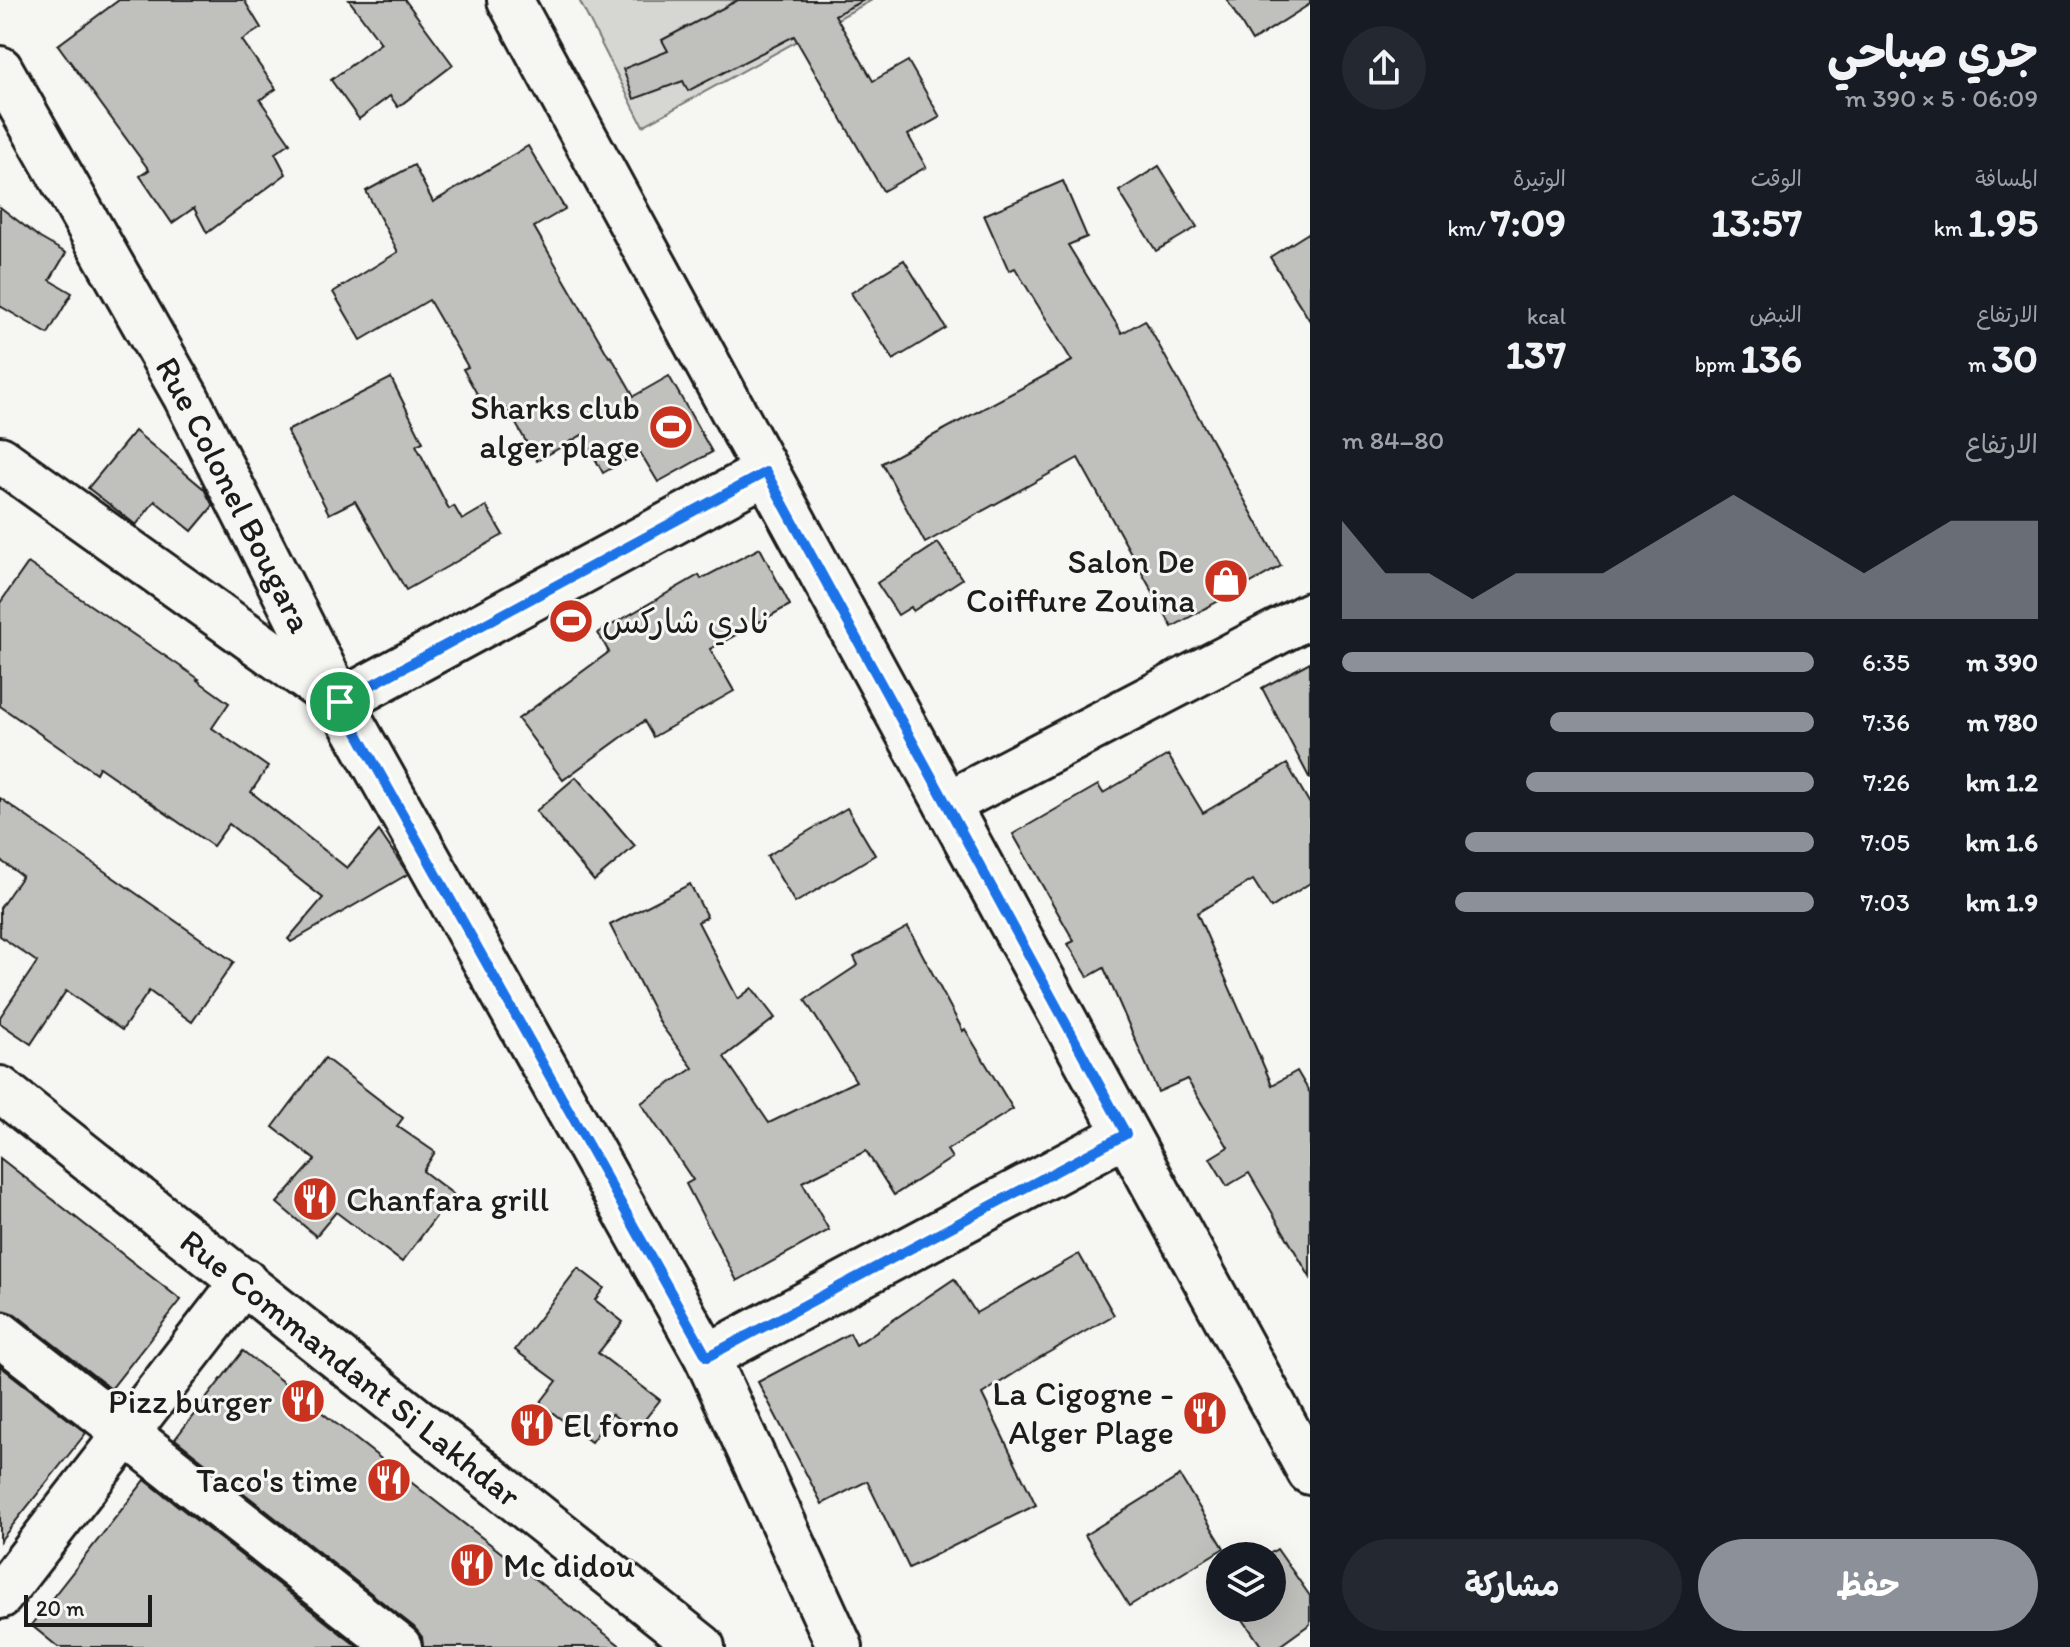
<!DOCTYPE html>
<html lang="ar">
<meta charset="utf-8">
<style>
body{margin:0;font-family:Itim,"Playpen Sans Arabic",sans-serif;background:#242831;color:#f1f3f6;direction:rtl;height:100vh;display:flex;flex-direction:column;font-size:30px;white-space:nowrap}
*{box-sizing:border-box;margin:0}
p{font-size:26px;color:#9ea1a6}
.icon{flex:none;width:44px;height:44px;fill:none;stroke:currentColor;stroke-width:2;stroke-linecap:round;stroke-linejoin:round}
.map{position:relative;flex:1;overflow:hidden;direction:ltr}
.sheet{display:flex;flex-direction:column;background:#171b24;width:760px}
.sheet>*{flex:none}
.tools{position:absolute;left:1206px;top:1542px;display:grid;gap:16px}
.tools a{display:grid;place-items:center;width:80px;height:80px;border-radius:50%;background:#171b24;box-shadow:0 8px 32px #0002;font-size:40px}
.scale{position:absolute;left:24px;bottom:20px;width:128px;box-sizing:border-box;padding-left:8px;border:4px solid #1c1c1c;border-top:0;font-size:22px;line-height:28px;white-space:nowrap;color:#1c1c1c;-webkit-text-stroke:6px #f6f6f2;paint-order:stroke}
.pin{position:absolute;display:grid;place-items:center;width:68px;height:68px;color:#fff;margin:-34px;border:4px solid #fff;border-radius:50%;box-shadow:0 2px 8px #0007}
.round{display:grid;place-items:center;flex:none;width:84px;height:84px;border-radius:42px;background:#242831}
.overview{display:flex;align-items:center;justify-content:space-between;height:136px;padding:0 32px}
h1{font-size:44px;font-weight:700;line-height:60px}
.metrics{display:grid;grid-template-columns:repeat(3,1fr);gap:12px;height:136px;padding:8px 32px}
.metrics div{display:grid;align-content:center}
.metrics b{font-size:40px;font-weight:700}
.metrics small{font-size:22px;font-weight:400}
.metrics p{font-size:22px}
.chart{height:224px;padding:16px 32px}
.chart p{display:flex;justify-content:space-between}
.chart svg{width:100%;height:144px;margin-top:8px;fill:#8c9099;opacity:.7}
.primary-button{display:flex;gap:16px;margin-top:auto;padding:16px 32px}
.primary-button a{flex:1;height:92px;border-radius:48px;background:#8c9099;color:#fff;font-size:32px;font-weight:700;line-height:92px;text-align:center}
.primary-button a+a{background:#242831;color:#f1f3f6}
ul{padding:0 32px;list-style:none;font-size:26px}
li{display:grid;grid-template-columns:128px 96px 1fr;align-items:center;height:60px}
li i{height:20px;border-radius:10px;background:#8c9099}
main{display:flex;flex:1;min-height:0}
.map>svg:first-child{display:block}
.green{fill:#d6d6d2;stroke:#797977;stroke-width:2}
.building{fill:#c0c0bd;stroke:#1c1c1c;stroke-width:2}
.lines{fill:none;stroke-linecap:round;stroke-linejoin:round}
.minor-casing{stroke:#1c1c1c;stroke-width:50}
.major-casing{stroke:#1c1c1c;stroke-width:50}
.minor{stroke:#f6f6f2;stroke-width:44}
.major{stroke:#f6f6f2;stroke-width:44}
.route-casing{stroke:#fff;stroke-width:16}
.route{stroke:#1a73e8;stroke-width:10}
.labels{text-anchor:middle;stroke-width:6;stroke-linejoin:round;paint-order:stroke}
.poi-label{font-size:34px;fill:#1c1c1c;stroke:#f6f6f2;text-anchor:end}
.street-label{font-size:34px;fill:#1c1c1c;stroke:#f6f6f2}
</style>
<main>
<section class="sheet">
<div class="overview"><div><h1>جري صباحي</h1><p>06:09 · 5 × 390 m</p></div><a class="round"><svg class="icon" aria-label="share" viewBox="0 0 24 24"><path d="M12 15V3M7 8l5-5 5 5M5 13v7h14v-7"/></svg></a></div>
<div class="metrics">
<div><p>المسافة</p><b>1.95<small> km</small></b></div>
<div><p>الوقت</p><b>13:57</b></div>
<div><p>الوتيرة</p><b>7:09<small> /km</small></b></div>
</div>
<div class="metrics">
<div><p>الارتفاع</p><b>30<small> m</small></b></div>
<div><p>النبض</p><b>136<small> bpm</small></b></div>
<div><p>kcal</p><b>137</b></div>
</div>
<div class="chart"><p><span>الارتفاع</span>80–84 m</p>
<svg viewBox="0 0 160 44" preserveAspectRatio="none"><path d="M0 44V14L10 30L20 30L30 38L40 30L50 30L60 30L70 22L80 14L90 6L100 14L110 22L120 30L130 22L140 14L150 14L160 14V44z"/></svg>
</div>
<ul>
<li><b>390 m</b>6:35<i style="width:100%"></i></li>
<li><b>780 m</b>7:36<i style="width:56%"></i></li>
<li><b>1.2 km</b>7:26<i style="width:61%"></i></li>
<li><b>1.6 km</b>7:05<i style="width:74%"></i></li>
<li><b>1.9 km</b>7:03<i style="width:76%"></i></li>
</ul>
<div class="primary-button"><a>حفظ</a><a>مشاركة</a></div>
</section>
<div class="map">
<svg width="1310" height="1647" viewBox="0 0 1310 1647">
<rect width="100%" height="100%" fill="#f6f6f2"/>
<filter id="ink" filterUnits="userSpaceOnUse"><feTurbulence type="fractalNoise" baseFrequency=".0125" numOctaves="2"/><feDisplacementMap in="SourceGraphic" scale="16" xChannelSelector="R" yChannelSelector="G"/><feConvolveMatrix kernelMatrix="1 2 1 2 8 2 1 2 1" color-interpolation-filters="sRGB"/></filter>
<g filter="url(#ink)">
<path class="green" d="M579 0H872L643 126Z"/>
<g class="building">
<path d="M119 0H244L261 28 242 40 276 89 260 100 290 143 275 153 286 174 207 233 194 208 172 223 140 176 149 170 58 45Z"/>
<path d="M349 0H405L453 65 398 107 390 96 359 119 331 80 381 43Z"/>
<path d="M738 0H864L835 15 873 81 908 61 940 117 908 135 926 167 883 191 794 36 688 91 683 81 634 99 623 69 668 51 662 40Z"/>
<path d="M1227 0H1310V4L1252 41Z"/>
<path d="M528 146 565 209 534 227 609 357 611 356 634 396 669 376 712 452 658 482 640 452 603 473 582 435 537 461 507 408 490 417 463 369 468 367 429 300 361 340 333 292 398 252 366 191 414 165 433 202Z"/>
<path d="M1159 166 1197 227 1156 251 1119 191Z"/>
<path d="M1063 181 1087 237 1068 245 1122 333 1145 320 1281 566 1172 627 1078 458 925 543 882 463 1072 361 1015 268 1009 271 984 215Z"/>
<path d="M0 207 40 238 66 253 50 280 72 293 48 334 0 306Z"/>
<path d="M1310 232V321L1270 257Z"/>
<path d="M904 260 946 328 893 360 851 293Z"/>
<path d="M391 378 423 442 416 445 449 509 454 506 462 520 486 506 503 535 406 590 355 501 329 514 287 431Z"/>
<path d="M135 431 204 489 213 506 192 531 155 501 136 525 88 488Z"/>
<path d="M938 543 962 579 913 611 911 607 898 615 877 583Z"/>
<path d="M760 548 790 605 710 649 734 691 653 737 644 721 563 780 518 719 609 652 598 633 699 575 701 579Z"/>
<path d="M28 563 199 679 197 680 229 703 212 728 268 767 251 792 347 868 379 831 408 874 291 942 288 939 323 898 229 824 213 846 99 767 96 773 0 706V603Z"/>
<path d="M1310 662V779L1262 688Z"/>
<path d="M1168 755 1203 813 1287 764 1310 804V883L1271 908 1253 880 1197 913 1272 1085 1297 1071 1310 1093V1277L1249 1173 1227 1186 1210 1158 1228 1147 1187 1079 1158 1092 1104 968 1088 977 1068 944 1074 941 1013 834 1098 785 1103 793Z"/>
<path d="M576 777 635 846 594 881 536 811Z"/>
<path d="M0 798 234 962 192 1022 149 991 122 1030 66 991 31 1044 0 1023V1017L37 962 0 936V908L22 876 0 860Z"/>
<path d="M847 808 875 855 795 903 767 856Z"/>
<path d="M690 884 707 917 698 922 738 999 752 988 775 1018 724 1057 769 1123 856 1081 805 1000 858 965 854 957 908 927 963 1031 965 1029 1013 1109 947 1150 952 1158 894 1195 866 1151 802 1182 829 1230 737 1281 686 1184 693 1180 641 1103 693 1068 661 1025 610 925Z"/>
<path d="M325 1058 403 1118 397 1126 435 1152 423 1171 453 1194 402 1262 336 1212 316 1236 277 1203 315 1160 273 1127Z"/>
<path d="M0 1158 181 1300 111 1389 15 1314 0 1310Z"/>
<path d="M1079 1254 1114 1315 1032 1362 982 1394 1036 1505 909 1568 867 1481 822 1504 758 1382 850 1333 856 1345 954 1279 976 1313Z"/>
<path d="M578 1268 604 1288 595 1300 623 1322 598 1353 660 1400 635 1432 612 1414 591 1442 540 1403 557 1381 515 1350Z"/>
<path d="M243 1351 622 1647H423L422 1637 414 1627 175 1439Z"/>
<path d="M0 1366 86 1433 0 1541Z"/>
<path d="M1180 1476 1224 1548 1129 1606 1085 1535Z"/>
<path d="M145 1480 358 1647H58L31 1625Z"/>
<path d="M1277 1549 1310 1596V1624L1278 1647H1262L1235 1608H1272V1556H1266Z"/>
</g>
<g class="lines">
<g class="minor-casing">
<g id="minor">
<path d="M510 0 1310 1472"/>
<path id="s1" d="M0 69 186 397 340 702 707 1357 840 1647"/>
<path d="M0 459 340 702 766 472"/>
<path d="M947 804 1310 615"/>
<path d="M0 1334 399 1647"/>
<path d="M707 1357 1126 1134"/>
<path d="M0 1596 244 1281"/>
</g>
</g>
<g class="major-casing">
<g id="major">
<path id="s2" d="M0 1089 702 1647"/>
</g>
</g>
<use href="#minor" class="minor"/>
<use href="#major" class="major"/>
</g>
</g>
<g class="lines" filter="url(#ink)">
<g class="route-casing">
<path id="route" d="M766 472 1126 1134 707 1357 340 702Z"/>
</g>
<use href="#route" class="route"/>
</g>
<defs>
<g id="stadium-disc" transform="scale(2.3)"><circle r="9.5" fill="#c8321e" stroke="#f6f6f2"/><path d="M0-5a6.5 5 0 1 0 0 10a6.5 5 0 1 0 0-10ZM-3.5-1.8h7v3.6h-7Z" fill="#fff"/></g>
<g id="shop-disc" transform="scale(2.3)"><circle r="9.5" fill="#c8321e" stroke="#f6f6f2"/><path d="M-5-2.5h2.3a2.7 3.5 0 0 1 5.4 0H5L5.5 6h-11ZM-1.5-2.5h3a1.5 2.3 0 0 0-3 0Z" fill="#fff"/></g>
<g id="restaurant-disc" transform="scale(2.3)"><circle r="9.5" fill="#c8321e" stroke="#f6f6f2"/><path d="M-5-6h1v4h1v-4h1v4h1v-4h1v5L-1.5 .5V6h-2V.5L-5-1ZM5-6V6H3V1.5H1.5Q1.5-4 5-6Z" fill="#fff"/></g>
</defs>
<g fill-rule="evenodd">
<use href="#stadium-disc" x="671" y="427"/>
<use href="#shop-disc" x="1226" y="581"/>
<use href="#stadium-disc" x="571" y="621"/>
<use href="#restaurant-disc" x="315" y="1199"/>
<use href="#restaurant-disc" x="303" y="1401"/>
<use href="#restaurant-disc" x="1205" y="1413"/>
<use href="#restaurant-disc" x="532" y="1425"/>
<use href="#restaurant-disc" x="389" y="1480"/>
<use href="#restaurant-disc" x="472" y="1565"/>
</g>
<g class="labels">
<g class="poi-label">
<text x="640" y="419">Sharks club<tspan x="640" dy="39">alger plage</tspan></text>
<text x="1195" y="573">Salon De<tspan x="1195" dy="39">Coiffure Zouina</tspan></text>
<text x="602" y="633" text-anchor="start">نادي شاركس</text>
<text x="346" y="1211" text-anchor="start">Chanfara grill</text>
<text x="1174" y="1405">La Cigogne -<tspan x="1174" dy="39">Alger Plage</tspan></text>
<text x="272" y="1413">Pizz burger</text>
<text x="563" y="1437" text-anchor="start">El forno</text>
<text x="358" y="1492">Taco's time</text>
<text x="503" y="1577" text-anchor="start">Mc didou</text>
</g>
<g class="street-label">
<text dy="12" stroke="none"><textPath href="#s1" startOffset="486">Rue Colonel Bougara</textPath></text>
<text dy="12" stroke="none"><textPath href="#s2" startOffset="448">Rue Commandant Si Lakhdar</textPath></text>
</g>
</g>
</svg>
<div class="tools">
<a><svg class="icon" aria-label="layers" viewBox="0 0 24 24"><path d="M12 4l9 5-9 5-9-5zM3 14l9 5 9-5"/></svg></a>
</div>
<div class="scale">20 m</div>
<div class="pin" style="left:340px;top:702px;background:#1e9e55"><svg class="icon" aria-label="arrive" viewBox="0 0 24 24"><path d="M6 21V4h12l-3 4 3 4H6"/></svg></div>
</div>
</main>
